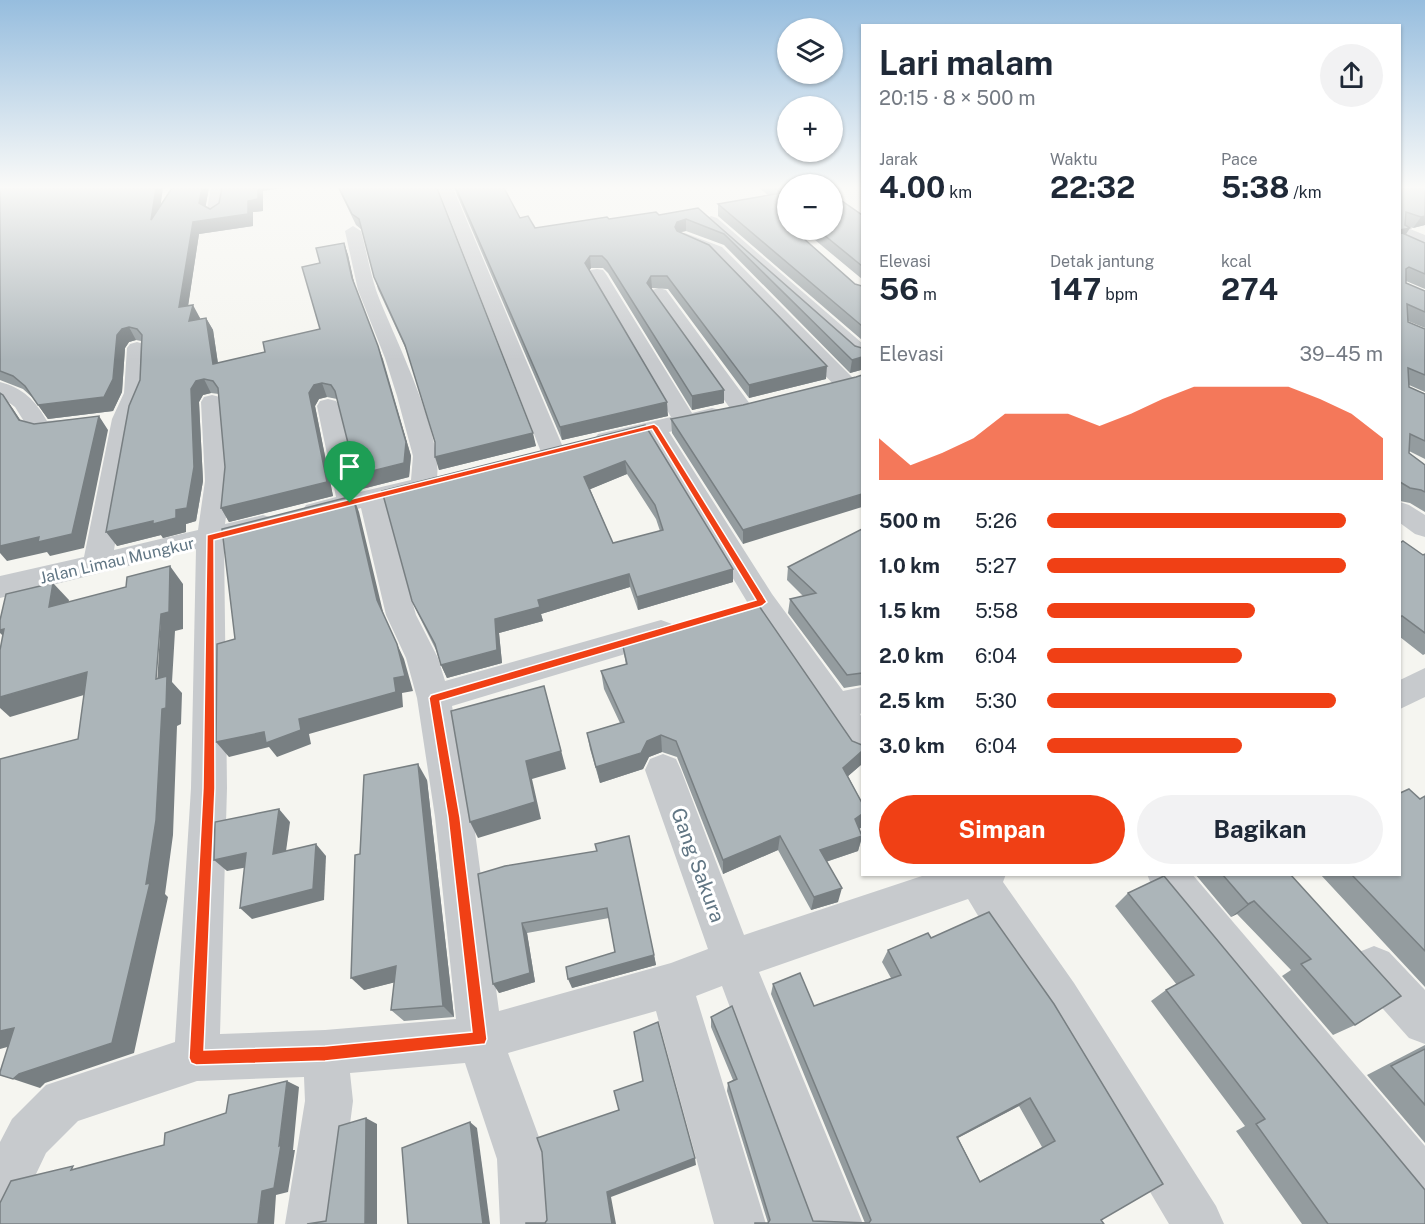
<!DOCTYPE html>
<html lang="id">
<meta charset="utf-8">
<style>
body{margin:0;font-family:"Public Sans",sans-serif;background:#f2f2f3;color:#1f2937;height:100vh;display:flex;flex-direction:column;font-size:22px;white-space:nowrap}
*{box-sizing:border-box;margin:0}
p{font-size:20px;color:#747a83}
.icon{flex:none;width:33px;height:33px;fill:none;stroke:currentColor;stroke-width:2;stroke-linecap:round;stroke-linejoin:round}
.map{position:relative;flex:1;overflow:hidden}
.side{position:absolute;left:861px;top:24px;width:540px;height:852px;display:flex;flex-direction:column;background:#fff;border-radius:0px;box-shadow:0 2px 4px #0004}
.side>*{flex:none}
.controls{position:absolute;left:777px;top:18px;display:grid;gap:12px}
.controls a{display:grid;place-items:center;width:66px;height:66px;border-radius:50%;background:#fff;box-shadow:0 2px 4px #0004;font-size:30px}
.pin{position:absolute;display:grid;place-items:center;width:51px;height:51px;color:#fff;margin:-62px -26px;border-radius:50% 50% 50% 0;rotate:-45deg;box-shadow:0 0 6px #0007}
.pin .icon{rotate:45deg}
.round{display:grid;place-items:center;flex:none;width:63px;height:63px;border-radius:32px;background:#f2f2f3}
.overview{display:flex;align-items:center;justify-content:space-between;height:102px;padding:0 18px}
h1{font-size:33px;font-weight:700;line-height:45px}
.metrics{display:grid;grid-template-columns:repeat(3,1fr);gap:9px;height:102px;padding:6px 18px}
.metrics div{display:grid;align-content:center}
.metrics b{font-size:30px;font-weight:700}
.metrics small{font-size:16px;font-weight:400}
.metrics p{font-size:16px}
.chart{height:168px;padding:12px 18px}
.chart p{display:flex;justify-content:space-between}
.chart svg{width:100%;height:108px;margin-top:6px;fill:#f04015;opacity:.7}
.primary-button{display:flex;gap:12px;margin-top:auto;padding:12px 18px}
.primary-button a{flex:1;height:69px;border-radius:36px;background:#f04015;color:#fff;font-size:24px;font-weight:700;line-height:69px;text-align:center}
.primary-button a+a{background:#f2f2f3;color:#1f2937}
ul{padding:0 18px;list-style:none;font-size:20px}
li{display:grid;grid-template-columns:96px 72px 1fr;align-items:center;height:45px}
li i{height:15px;border-radius:8px;background:#f04015}
.map>svg:first-child{display:block}
.lines{fill:none;stroke-linecap:round;stroke-linejoin:round}
.minor{fill:#c7cacd;fill-rule:evenodd}
.wall{fill:#949c9f;fill-rule:evenodd}
.shaded-wall{fill:#787f82}
.building{fill:#acb5b9;stroke:#787f82;stroke-width:1.5;fill-rule:evenodd}
.route{fill:#f04015;stroke:#fff;stroke-width:1.5;fill-rule:evenodd}
.labels{text-anchor:middle;stroke-width:6;stroke-linejoin:round;paint-order:stroke}
.street-label{font-size:16px;fill:#617684;stroke:#fff}
.near-street-label{font-size:20px;fill:#617684;stroke:#fff}
</style>
<div class="map">
<svg width="1425" height="1224" viewBox="0 0 1425 1224">
<rect width="100%" height="100%" fill="#f5f5f0"/>
<g class="lines">
<g class="minor">
<path d="M211 188H226L222 214 214 219 206 214Z"/>
<path d="M438 188H453L565 452 562 457 553 459 544 457 541 452Z"/>
<path d="M711 216 717 218 862 343V359L855 357 705 224 703 221Z"/>
<path d="M1400 225 1425 235V246L1400 236Z"/>
<path d="M353 226 361 231C366 250 370 271 376 290 389 328 457 457 432 491L385 502 416 615 438 658 445 681 661 620 672 624 676 632 672 640 452 706 473 817 499 1011 671 963 708 949 645 770 650 759 663 754 676 759 681 770 744 935 928 874H1006L1003 882 1074 983 1216 1206 1224 1224H1169L1044 1013 998 949 968 899 759 972 863 1224H811L722 986 696 996 766 1224H714L656 1011 508 1053 547 1159 552 1224H500L497 1159 465 1063 350 1073 353 1101 337 1224H285L305 1101 304 1077 197 1081 78 1121 46 1153 18 1212 0 1219V1142L12 1119 46 1085 175 1042 191 788 196 549 0 598V576L84 557 112 419 124 393 127 348 130 344 137 342 144 344 147 348 146 393 136 419 114 550 198 530 205 481 201 402 204 397 212 395 220 397 223 402 231 481 225 524 263 515 273 518 276 524 273 530 224 543 227 788 220 1034 325 1030 456 1019 435 817 417 698 406 658 386 615 361 508 315 520 306 517 302 511 306 505 336 497 317 406 320 401 328 399 336 401 339 406 360 492 411 480 413 456 397 396 385 358 358 290 345 231Z"/>
<path d="M685 233 722 247 853 378 856 383 853 388 845 390 837 388 710 255 679 242 677 238 679 234Z"/>
<path d="M597 269 603 270 606 274 692 413 712 408 720 410 724 415 720 420 669 432 772 594 843 691 862 687V713L860 714 862 718V760L850 756 752 610 648 437 606 446 598 444 594 439 598 434 671 417 588 274 591 270Z"/>
<path d="M659 288 666 290 750 404 753 409 750 414 742 416 734 414 650 294 652 290Z"/>
<path d="M0 382C23 388 35 400 47 421L75 419 83 421 87 426 83 431C66 435 47 437 30 431L15 407 0 396Z"/>
<path d="M1400 502 1409 505 1425 515V537L1415 534 1400 523Z"/>
<path d="M1425 668V697L1400 709V680Z"/>
<path d="M1147 874H1192L1425 1146V1209L1407 1202 1152 887Z"/>
<path d="M1374 946 1389 952 1425 990V1044L1409 1038 1359 982 1353 967 1359 952Z"/>
</g>
</g>
<g class="wall">
<path d="M0 188 161 205 172 188H209L205 207 210 209 263 191V211L253 212V226L199 234 188 305 200 318 199 319 206 318 213 330 218 363 265 352 320 329V263L344 243 348 255 355 288 383 359 411 456 409 477 362 489 356 475 338 400 337 399 327 397 319 399 315 406 333 496 229 522 221 508 225 467 219 394 211 393 203 395 199 402 203 481 196 521 186 524V532L163 538 161 535 117 546 140 380 141 341 136 340 129 342 125 348 122 392 113 411 48 419 33 398 23 389 0 380Z"/>
<path d="M338 188H437L536 446 439 470 435 442 409 356 378 289 362 230 356 225Z"/>
<path d="M454 188H504L520 218 535 228 609 219 659 215 698 208 855 346 862 348V371L861 370 850 373 724 245 686 231 679 232 826 379 749 398 668 289 652 288 651 289 724 403 692 410 608 273 603 268H591L589 271 668 416 562 440Z"/>
<path d="M759 188H788V230L855 284 862 286V340L718 216V204L768 195Z"/>
<path d="M1400 188H1425V225L1413 228 1406 226 1405 235 1425 243V289L1406 281V283L1425 291V328L1408 321V322L1425 329V392L1409 385V387L1425 394V459L1409 451V453L1425 465V512L1410 503 1400 501Z"/>
<path d="M862 215V279L803 230H832Z"/>
<path d="M856 377 743 544 672 433 671 419 743 405Z"/>
<path d="M645 425 733 569V582L638 610 630 587 541 614 543 621 499 633 502 663 447 678 441 665 436 650 418 614 412 601ZM627 474 656 519 660 531 613 543 590 489Z"/>
<path d="M862 529V685L844 688 788 613 790 599 803 596 787 580 788 567Z"/>
<path d="M1400 543 1423 555 1425 554V654L1423 655 1400 637Z"/>
<path d="M622 642 862 745V764L848 776 862 803V827L859 829 862 838 858 851 826 862 838 902 811 910 778 850 723 874 677 757 662 752 649 757 643 769 600 783 590 749 587 733 620 723 604 689 601 671 626 665Z"/>
<path d="M427 780 454 1017 404 1021 391 1010 395 982 364 990 360 854Z"/>
<path d="M1425 796V987L1320 874H1400L1420 799Z"/>
<path d="M597 851 654 955 656 965 572 988 615 952 609 918 527 933 535 982 499 993 478 874Z"/>
<path d="M1195 874H1290L1355 1025 1333 1035 1282 976 1291 970 1237 914 1231 917Z"/>
<path d="M1128 893 1425 1224H1302L1236 1131 1245 1126 1151 1001 1166 990 1177 985 1115 906Z"/>
<path d="M989 912 1101 1220 1104 1224H754L755 1223H768L727 1091 728 1083 733 1080 711 1027V1017L813 1221 865 1223 771 994 773 984 814 1006 891 978 882 962 888 950 931 938ZM1019 1106 1042 1147 980 1181 958 1138Z"/>
<path d="M1425 1045V1143L1367 1075Z"/>
</g>
<g class="shaded-wall">
<path d="M156 188H163L157 232 151 220Z"/>
<path d="M202 188H209L204 215 199 203Z"/>
<path d="M258 188H283L263 191V211L253 212V226L199 234 186 320 179 307 193 222 248 201Z"/>
<path d="M1425 216V225L1413 228 1421 217Z"/>
<path d="M686 219V231L677 233 675 227 677 222Z"/>
<path d="M1410 228 1403 239 1400 240V230Z"/>
<path d="M344 243 348 255 356 291 352 278Z"/>
<path d="M590 256 591 268 586 275 585 263Z"/>
<path d="M651 276 652 288 648 295 647 283Z"/>
<path d="M193 305 200 318 196 334 189 321Z"/>
<path d="M206 318 213 330 220 378 213 364Z"/>
<path d="M129 327 136 340 129 342 125 348 122 392 113 411 48 419 38 405 117 335 122 329Z"/>
<path d="M378 346 411 456 409 477 362 489 356 475Z"/>
<path d="M862 357 861 370 850 373 852 360Z"/>
<path d="M827 366 826 379 749 398V385Z"/>
<path d="M204 379 211 393 203 395 199 402 203 481 196 521 186 524V532L163 538 161 535 117 546 106 532 176 510 191 389 196 381Z"/>
<path d="M322 383 327 397 319 399 315 406 333 496 229 522 221 508 309 393 314 385Z"/>
<path d="M724 390V403L692 410V396Z"/>
<path d="M3 395 13 409 29 433 19 420Z"/>
<path d="M667 402 668 416 562 440 560 427Z"/>
<path d="M99 416 108 430 84 548 50 556 47 552 7 561 0 553V530Z"/>
<path d="M533 433 536 446 439 470 435 457Z"/>
<path d="M625 461 627 474 586 491 584 477Z"/>
<path d="M862 494V507L743 544V530Z"/>
<path d="M353 496 359 512 384 616 404 659 413 691 402 693 403 707 309 734 311 744 277 757 269 747 229 757 216 742 299 719 377 600Z"/>
<path d="M170 566 183 584V629L175 631 172 682 182 693 181 724 177 726 173 835 165 894 168 897 134 1053 45 1083 40 1088 13 1079 146 884 161 614Z"/>
<path d="M733 569V582L638 610 637 597Z"/>
<path d="M629 574 630 587 541 614 543 621 499 633 502 663 447 678 441 665 495 619 538 600Z"/>
<path d="M53 583 69 600 65 624 49 607Z"/>
<path d="M4 629 16 648 0 633V630Z"/>
<path d="M87 672 104 689 10 717 0 708V697Z"/>
<path d="M544 686 566 769 532 779 541 819 478 838 470 822 526 761Z"/>
<path d="M661 735 662 752 649 757 643 769 600 783 596 767 647 741Z"/>
<path d="M862 751V764L839 784 843 768Z"/>
<path d="M418 764 427 780 454 1017 443 1006Z"/>
<path d="M279 809 290 822 284 866 273 854Z"/>
<path d="M862 814V827L850 834 855 819Z"/>
<path d="M780 836 778 850 723 874V860Z"/>
<path d="M862 836 858 851 816 865 820 850Z"/>
<path d="M316 844 326 856 324 900 252 919 240 908Z"/>
<path d="M246 853 258 865 227 871 214 860Z"/>
<path d="M842 888 838 902 811 910 814 897Z"/>
<path d="M1254 901 1237 914 1231 917 1248 904Z"/>
<path d="M522 923 527 933 535 982 499 993 493 984Z"/>
<path d="M654 955 656 965 572 988 568 979Z"/>
<path d="M396 966 408 979 364 990 351 978Z"/>
<path d="M14 1028 40 1038 0 1049V1031Z"/>
<path d="M287 1081 299 1087 293 1150H295L288 1192 276 1195 274 1224H258L262 1191 279 1146Z"/>
<path d="M1030 1098 1019 1106 948 1143 957 1137Z"/>
<path d="M366 1118 377 1124V1224H365Z"/>
<path d="M470 1122 477 1128 490 1224H483Z"/>
<path d="M695 1158 696 1165 611 1197 616 1224H612L607 1192Z"/>
</g>
<g class="building">
<path d="M0 188H156L151 220 172 188H202L199 203 210 209 219 203 222 188H258V199L248 201V214L193 222 179 307 193 305 189 321 206 318 213 364 265 352 263 342 320 329 302 267 320 263 316 248 344 243 352 278 378 346 406 442 404 463 356 475 335 391 331 385 322 383 314 385 309 393 327 482 221 508 225 467 218 388 213 381 204 379 196 381 191 389 194 467 187 508 176 510V518L153 524V521L106 532 129 406 140 380 142 335 137 329 129 327 122 329 117 335 113 379 104 397 38 405 25 386 13 376 0 371Z"/>
<path d="M339 188H437L533 433 435 457V442L405 345 374 277 359 219 352 214Z"/>
<path d="M456 188H504L520 218 528 216 535 228 607 217 609 219 656 212 659 215 698 208 855 346 862 348V357L852 360 724 234 686 219 677 222 675 227 677 231 709 245 827 366 749 385 667 276H651L647 283 724 390 692 396 607 261 602 256H590L585 263 667 402 560 427Z"/>
<path d="M775 188H788V214L786 213 783 220 788 224V230H794L855 284 862 286V326L718 204 781 193Z"/>
<path d="M1400 188H1425V216L1421 217 1406 212 1405 225 1410 228 1400 230Z"/>
<path d="M832 194 862 215V266L818 230H832Z"/>
<path d="M1400 232 1425 243V274L1409 267 1406 269V283L1425 291V312L1407 304 1408 322 1425 329V375L1408 368 1409 387 1425 394V441L1410 434 1409 453 1425 465V492L1421 490 1410 488 1400 482Z"/>
<path d="M862 375V494L743 530 671 419 743 405 856 377Z"/>
<path d="M0 393 3 395 19 420 34 424 99 416 72 534 38 542 39 537 0 546Z"/>
<path d="M645 425 733 569 637 597 629 574 538 600 540 607 495 619 497 650 441 665 435 644 412 601 382 491ZM625 461 655 505 663 530 613 543 584 477Z"/>
<path d="M353 496 377 600 397 644 405 676 394 678 396 692 299 719 301 730 266 743 264 732 216 742 217 644 235 639 222 529Z"/>
<path d="M862 529V673L847 675 790 599 816 593 788 567Z"/>
<path d="M1403 541 1423 555 1425 554V633L1402 616 1400 617V543Z"/>
<path d="M170 566 169 612 161 614 156 679 167 676 166 708 162 709 156 820 146 884 150 883 112 1043 19 1074 13 1079 0 1075V1072L14 1028 0 1031V759L78 739 87 672 0 697V650L4 629 0 630V620L6 594 53 583 49 607 126 587 127 577Z"/>
<path d="M757 603 852 741 862 745V751L843 768 862 803V814L855 819 862 836 820 850 842 888 814 897 780 836 723 860 676 741 661 735 647 741 641 753 596 767 587 733 624 722 601 671 627 664 622 642 660 628Z"/>
<path d="M544 686 561 751 526 761 535 802 470 822 451 711Z"/>
<path d="M418 764 443 1006 391 1010 396 966 351 978 355 855 360 854 364 775Z"/>
<path d="M1409 789 1420 799 1425 796V951L1351 874H1400V793Z"/>
<path d="M279 809 273 854 316 844 313 889 240 908 246 853 214 860 215 822Z"/>
<path d="M629 836 654 955 568 979 566 967 615 952 607 908 522 923 530 973 493 984 478 874 505 866 597 851 595 844Z"/>
<path d="M1222 874H1290L1401 996 1355 1025 1301 964 1311 959 1254 901 1248 904Z"/>
<path d="M1164 876 1425 1190V1224H1328L1256 1124 1265 1119 1166 990 1194 975 1128 893Z"/>
<path d="M989 912 1054 1004 1163 1184 1101 1220 1104 1224H755V1223H768L770 1220 728 1083 737 1079 711 1017 732 1006 813 1221 869 1223 871 1220 773 984 800 973 814 1006 901 975 888 950 928 933 931 938ZM1030 1098 1055 1141 980 1182 957 1137Z"/>
<path d="M658 1022 695 1158 607 1192 612 1224H526V1223H545L547 1220 542 1152 537 1138 619 1110 614 1091 643 1081 634 1032Z"/>
<path d="M1425 1049V1105L1391 1066Z"/>
<path d="M287 1081 279 1146 281 1145 274 1188 262 1191 258 1224H0V1203L11 1181 73 1166 71 1170 164 1145 165 1133 226 1113 229 1095Z"/>
<path d="M366 1118 365 1224H307L326 1221 339 1126Z"/>
<path d="M470 1122 483 1224H408L402 1148Z"/>
</g>
<linearGradient id="sky" x2="0" y2="1"><stop stop-color="#96bdde"/><stop offset="0.52" stop-color="#fafaf8"/><stop offset="1" stop-color="#fafaf8" stop-opacity="0"/></linearGradient>
<rect width="1425" height="360" fill="url(#sky)"/>
<path class="route" d="M654 424 658 427 767 602 762 606 440 701 460 817 487 1039 485 1044 325 1061 196 1065 191 1063 189 1058 203 788 207 535ZM652 429 756 600 431 695 429 698 448 817 472 1032 325 1046 204 1050 215 788 214 540Z"/>
<g class="labels">
<g class="street-label">
<text transform="translate(117 560) rotate(-13)" y="6">Jalan Limau Mungkur</text>
</g>
<g class="near-street-label">
<text transform="translate(698 865) rotate(70)" y="7">Gang Sakura</text>
</g>
</g>
</svg>
<div class="controls">
<a><svg class="icon" aria-label="layers" viewBox="0 0 24 24"><path d="M12 4l9 5-9 5-9-5zM3 14l9 5 9-5"/></svg></a>
<a>+</a>
<a>−</a>
</div>
<div class="pin" style="left:350px;top:503px;background:#1e9e55"><svg class="icon" aria-label="arrive" viewBox="0 0 24 24"><path d="M6 21V4h12l-3 4 3 4H6"/></svg></div>
<section class="side">
<div class="overview"><div><h1>Lari malam</h1><p>20:15 · 8 × 500 m</p></div><a class="round"><svg class="icon" aria-label="share" viewBox="0 0 24 24"><path d="M12 15V3M7 8l5-5 5 5M5 13v7h14v-7"/></svg></a></div>
<div class="metrics">
<div><p>Jarak</p><b>4.00<small> km</small></b></div>
<div><p>Waktu</p><b>22:32</b></div>
<div><p>Pace</p><b>5:38<small> /km</small></b></div>
</div>
<div class="metrics">
<div><p>Elevasi</p><b>56<small> m</small></b></div>
<div><p>Detak jantung</p><b>147<small> bpm</small></b></div>
<div><p>kcal</p><b>274</b></div>
</div>
<div class="chart"><p><span>Elevasi</span>39–45 m</p>
<svg viewBox="0 0 160 44" preserveAspectRatio="none"><path d="M0 44V27L10 38L20 33L30 27L40 17L50 17L60 17L70 22L80 17L90 11L100 6L110 6L120 6L130 6L140 11L150 17L160 27V44z"/></svg>
</div>
<ul>
<li><b>500 m</b>5:26<i style="width:89%"></i></li>
<li><b>1.0 km</b>5:27<i style="width:89%"></i></li>
<li><b>1.5 km</b>5:58<i style="width:62%"></i></li>
<li><b>2.0 km</b>6:04<i style="width:58%"></i></li>
<li><b>2.5 km</b>5:30<i style="width:86%"></i></li>
<li><b>3.0 km</b>6:04<i style="width:58%"></i></li>
</ul>
<div class="primary-button"><a>Simpan</a><a>Bagikan</a></div>
</section>
</div>
